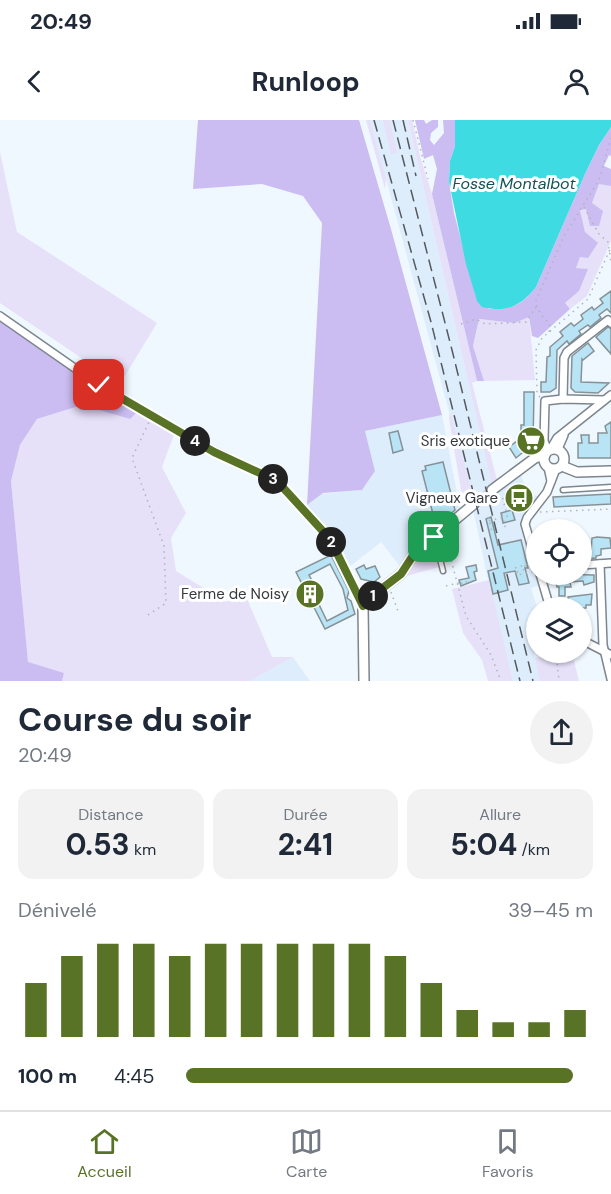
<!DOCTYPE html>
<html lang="fr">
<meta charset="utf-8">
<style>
body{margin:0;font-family:"DM Sans",sans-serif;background:#f2f2f3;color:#1f2937;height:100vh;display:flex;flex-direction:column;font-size:22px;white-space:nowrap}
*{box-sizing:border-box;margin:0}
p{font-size:20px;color:#747a83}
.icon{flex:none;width:33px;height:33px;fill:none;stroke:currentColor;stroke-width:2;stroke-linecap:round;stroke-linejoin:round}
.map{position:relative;height:561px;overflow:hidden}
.drawer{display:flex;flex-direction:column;background:#fff;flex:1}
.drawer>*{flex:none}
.tools{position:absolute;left:526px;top:399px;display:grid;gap:12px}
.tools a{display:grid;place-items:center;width:66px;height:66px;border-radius:50%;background:#fff;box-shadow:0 2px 4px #0004;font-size:30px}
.pin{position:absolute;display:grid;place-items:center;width:51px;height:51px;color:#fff;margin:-26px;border-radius:12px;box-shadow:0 3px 9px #0006}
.km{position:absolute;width:30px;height:30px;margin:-15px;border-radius:50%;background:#222;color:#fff;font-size:16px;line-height:30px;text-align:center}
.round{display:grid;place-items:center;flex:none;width:63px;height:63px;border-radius:32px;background:#f2f2f3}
.summary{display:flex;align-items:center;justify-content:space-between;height:102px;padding:0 18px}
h1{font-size:33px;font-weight:700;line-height:45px}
.stats{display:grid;grid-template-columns:repeat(3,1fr);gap:9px;height:102px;padding:6px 18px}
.stats div{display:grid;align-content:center;border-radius:15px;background:#f2f2f3;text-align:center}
.stats b{font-size:30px;font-weight:700}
.stats small{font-size:16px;font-weight:400}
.stats p{font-size:16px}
.chart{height:168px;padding:12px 18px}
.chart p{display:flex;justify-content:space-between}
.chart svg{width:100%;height:108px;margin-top:6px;stroke:#597326;stroke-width:6}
ul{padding:0 18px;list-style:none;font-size:20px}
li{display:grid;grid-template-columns:96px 72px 1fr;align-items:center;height:45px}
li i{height:15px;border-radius:8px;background:#597326}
.status{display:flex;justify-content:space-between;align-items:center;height:42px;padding:0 30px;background:#fff;direction:ltr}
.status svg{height:16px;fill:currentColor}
header{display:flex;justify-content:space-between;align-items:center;height:78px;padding:0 18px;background:#fff;font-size:27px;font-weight:700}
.tab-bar{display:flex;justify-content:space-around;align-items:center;height:84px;border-top:2px solid #e0e1e3;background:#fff;font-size:16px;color:#747a83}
.tab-bar a{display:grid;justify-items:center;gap:3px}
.tab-bar .current{color:#597326}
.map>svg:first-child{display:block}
.built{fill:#deedfc}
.green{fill:#e6e0f9}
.forest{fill:#cbbdf2}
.water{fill:#3edce2}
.building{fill:#b9e4f5;stroke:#869297;stroke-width:1.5;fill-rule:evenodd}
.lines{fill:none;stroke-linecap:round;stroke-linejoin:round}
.secondary-tunnel{stroke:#cbd2d8;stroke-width:9;stroke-dasharray:9 4.5;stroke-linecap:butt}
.lane-casing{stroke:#7d858d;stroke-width:7}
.street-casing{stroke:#7d858d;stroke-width:10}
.secondary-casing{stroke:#7d858d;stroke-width:12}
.path{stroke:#aeb4ba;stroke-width:1.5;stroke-dasharray:1.5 4.5;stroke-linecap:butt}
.lane{stroke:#fff;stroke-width:4}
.street{stroke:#fff;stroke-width:7}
.secondary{stroke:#fff;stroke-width:9}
.rail{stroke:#55595d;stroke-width:1.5;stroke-dasharray:12 6;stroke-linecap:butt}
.route-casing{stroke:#fff;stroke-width:12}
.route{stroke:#597326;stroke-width:8}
.labels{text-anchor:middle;stroke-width:6;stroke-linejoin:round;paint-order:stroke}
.poi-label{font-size:15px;fill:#36393d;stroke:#fff;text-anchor:end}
.water-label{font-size:16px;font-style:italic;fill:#105255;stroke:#fff}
</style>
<div class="status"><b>20:49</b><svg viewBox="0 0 49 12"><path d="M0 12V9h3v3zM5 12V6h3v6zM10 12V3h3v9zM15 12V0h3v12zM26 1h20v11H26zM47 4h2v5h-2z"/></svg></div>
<header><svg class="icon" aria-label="back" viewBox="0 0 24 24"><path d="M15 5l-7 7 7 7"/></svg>Runloop<svg class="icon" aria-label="person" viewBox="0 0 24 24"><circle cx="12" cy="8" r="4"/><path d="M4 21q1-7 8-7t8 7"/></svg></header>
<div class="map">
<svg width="611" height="561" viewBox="0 0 611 561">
<rect width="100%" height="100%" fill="#f0f8ff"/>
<g class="built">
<path d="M370 0H408L493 371 522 352V358L527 370 534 375 546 379 523 411 540 465 531 468 537 487V499L526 502 541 561H513L486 451 473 389 474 384Z"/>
<path d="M442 295 460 388 399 445 381 422 348 448 330 414 307 385 321 374 362 370 375 351 365 311Z"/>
<path d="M293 537 310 561H250Z"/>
</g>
<g class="green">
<path d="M366 0H370L386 58 385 69Z"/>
<path d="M383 0H390L397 33 391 34Z"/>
<path d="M408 0H412L421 40 432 74 477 261 472 263 497 360 492 366Z"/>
<path d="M0 32 17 112 157 203 120 264 0 183Z"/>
<path d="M599 63 611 66V121L587 176 570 189 565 183 579 171 587 149 576 148 585 112 580 90 595 86 592 83Z"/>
<path d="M529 197 535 260 484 261 473 226 479 199 515 203Z"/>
<path d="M82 285 130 299 137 292 175 312 162 347 186 393 171 418 176 451 226 482 245 474 272 537H293L250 561H62L64 553 28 543 11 361 20 325 37 299Z"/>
<path d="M450 292 474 380 468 384 461 370 449 298Z"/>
<path d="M433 422 439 447 403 457 416 436Z"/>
<path d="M489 460 513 561H488L482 540 463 513 452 469Z"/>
<path d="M558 533H572L579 561H540L535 538 557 534Z"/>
</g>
<g class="forest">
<path d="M198 0H359L391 109 442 295 365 311 375 351 362 370 323 373 307 385 322 103 303 76 262 64 193 69Z"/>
<path d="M415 0H424L426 4 432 0H438V7L431 13 430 20 434 25 444 13 443 0H455V26L450 41 449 62 454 93 476 177 489 189C513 189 522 185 536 167L585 54 599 25 611 7V36L609 35 604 46 611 49V66L599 64 592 83 603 91 599 106H590L586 89 580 90 585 112 598 123 588 138 580 137 576 148 588 149 579 171 565 183 570 189 538 218 532 216 529 197 515 203 479 199 473 226 484 261H477L432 74 437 49 433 35 424 39Z"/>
<path d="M0 200 137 292 130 299 82 285 37 299 20 325 11 361 28 542 64 553 62 561H0Z"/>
</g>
<path class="water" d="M455 0H611V7L599 25 585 54 536 167C521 186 507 193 482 187L477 181 466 144 449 62 450 41 455 26Z"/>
<g class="building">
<path d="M611 171V193L607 189 599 195 601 198 590 207 588 205 579 211 581 214 569 224 567 221 557 230 556 268 550 272H541V262H546L547 237 550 236V227L563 216 560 212 571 203 574 206 583 199 581 195 592 187 594 190 603 183 600 179Z"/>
<path d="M608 207 611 209V234L596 217Z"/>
<path d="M588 223 594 231 583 240 582 239 581 262 609 263 598 273 575 272 571 268 572 236Z"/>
<path d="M524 272H534L533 324 516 338 509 327 521 318V305H524Z"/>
<path d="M611 302V338H578V323H582L581 315H589V323H598V313H607L605 306Z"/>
<path d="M398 311 403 330 393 333 389 313Z"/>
<path d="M443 342 455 390 436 406 422 351 426 350 425 346Z"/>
<path d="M611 374V384L554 387 553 377Z"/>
<path d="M512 390 515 400 503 403 501 393Z"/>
<path d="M491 397 498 425 521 420 528 448H525L529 463 519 465 515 451 504 453 508 470 493 474 488 451 498 448 486 399Z"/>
<path d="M597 417 610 418 611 428 601 429V435L596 436V438L582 439V432L591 431 592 418Z"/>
<path d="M331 435 349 471 347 478 351 481 355 494 325 509 296 452ZM330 444 343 469 348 490 327 501 312 470 316 468 309 455Z"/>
<path d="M364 445 366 449 375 446 380 457 374 462 361 459 356 449Z"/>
<path d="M476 445 477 451 474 452 476 460 461 466 459 460 469 458 466 447Z"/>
<path d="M554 454 594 455V462L584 465 583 461 570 462 571 467H565V476H559V467H557L556 462H554Z"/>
<path d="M592 474 591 485H586V488H578V484H569L568 477Z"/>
</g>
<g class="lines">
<path class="secondary-tunnel" d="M474 384 492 370"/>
<g class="lane-casing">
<g id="lane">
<path d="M563 370 611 367"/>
<path d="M513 377 514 381"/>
<path d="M435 419 443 451"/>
</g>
</g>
<g class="street-casing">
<g id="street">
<path d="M0 196 99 265 214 331 277 361 330 419 363 486"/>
<path d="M563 279 564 238 567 232 608 200 611 203"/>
<path d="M558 329 564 315"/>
<path d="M550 330 557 318 611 275"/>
<path d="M548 331 544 321 545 281 563 279 604 280"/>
<path d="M548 347 551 361"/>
<path d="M600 444 603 525 611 559"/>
<path d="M582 445 611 443"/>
<path d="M537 446 525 404 527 398 547 372 556 349"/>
<path d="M540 454 550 488"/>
<path d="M582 520 611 535"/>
</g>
</g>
<g class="secondary-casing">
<g id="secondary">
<circle cx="554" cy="339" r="10"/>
<path d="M562 346 577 352 611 351"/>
<path d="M492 370 535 338 545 335"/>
<path d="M364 561 363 486 367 480 401 454 414 434 474 384"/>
</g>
</g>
<g class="path">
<path d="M413 0 428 59"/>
<path d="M584 87 599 114 608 122 611 142"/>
<path d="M461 204 476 199 485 204 526 202 536 187"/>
<path d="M549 212 550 204 542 196 535 183 564 116 599 60 611 18"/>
<path d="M540 277 537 274 536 230 542 218 588 179 611 127"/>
<path d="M506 391 502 376 508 374"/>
<path d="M540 392 611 389"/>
<path d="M502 394 506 411"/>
<path d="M488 397 492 412"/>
<path d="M489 401 508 396 507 392"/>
<path d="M445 417 466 496 491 535 501 561"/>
<path d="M515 448 531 443"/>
<path d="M516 452 517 455 532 452"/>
<path d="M517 452 526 449 524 443"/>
<path d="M461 463 465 464 467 461"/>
<path d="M446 466 462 462"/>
<path d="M391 472 398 491"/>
<path d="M148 495 166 483 164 426 132 338 149 302"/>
<path d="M556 532 559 561"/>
</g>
<use href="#lane" class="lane"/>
<use href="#street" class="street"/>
<use href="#secondary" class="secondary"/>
<g class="rail">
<path d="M374 0 431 202 520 561"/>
<path d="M393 0 453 234 533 561"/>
<path d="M403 0 416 56"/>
</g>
</g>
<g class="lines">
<g class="route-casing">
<path id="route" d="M99 265 214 332 277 361 330 419 363 486 367 480 401 454 414 434 434 417"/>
</g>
<use href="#route" class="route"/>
</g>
<defs>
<g id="supermarket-disc" transform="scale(1.5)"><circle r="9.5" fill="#597326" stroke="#fff"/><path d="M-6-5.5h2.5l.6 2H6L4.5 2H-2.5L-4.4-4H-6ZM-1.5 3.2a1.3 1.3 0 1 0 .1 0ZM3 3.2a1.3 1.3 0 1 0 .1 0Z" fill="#fff"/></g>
<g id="bus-disc" transform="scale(1.5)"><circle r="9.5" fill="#597326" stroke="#fff"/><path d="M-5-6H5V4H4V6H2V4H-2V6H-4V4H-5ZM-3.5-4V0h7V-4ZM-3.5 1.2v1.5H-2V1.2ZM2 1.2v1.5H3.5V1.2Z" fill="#fff"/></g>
<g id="building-disc" transform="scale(1.5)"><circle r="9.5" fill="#597326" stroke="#fff"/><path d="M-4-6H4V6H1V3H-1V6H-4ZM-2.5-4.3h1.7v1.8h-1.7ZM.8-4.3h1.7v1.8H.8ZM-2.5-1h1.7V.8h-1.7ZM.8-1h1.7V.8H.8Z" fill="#fff"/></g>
</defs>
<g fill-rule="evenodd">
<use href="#supermarket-disc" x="531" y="321"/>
<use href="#bus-disc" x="519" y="378"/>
<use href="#building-disc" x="310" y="474"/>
</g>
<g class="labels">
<g class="poi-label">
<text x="510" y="326">Sris exotique</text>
<text x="498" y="383">Vigneux Gare</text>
<text x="289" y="479">Ferme de Noisy</text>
</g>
<g class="water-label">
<text x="514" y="69">Fosse Montalbot</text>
</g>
</g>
</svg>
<div class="tools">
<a><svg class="icon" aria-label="locate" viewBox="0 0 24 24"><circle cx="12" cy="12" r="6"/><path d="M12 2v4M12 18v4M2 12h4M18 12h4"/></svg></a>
<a><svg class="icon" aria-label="layers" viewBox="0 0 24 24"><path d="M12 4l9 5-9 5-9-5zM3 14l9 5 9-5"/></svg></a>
</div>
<div class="pin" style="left:434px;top:417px;background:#1e9e55"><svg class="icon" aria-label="arrive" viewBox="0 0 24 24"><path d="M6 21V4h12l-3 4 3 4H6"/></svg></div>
<div class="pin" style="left:99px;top:265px;background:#d93025"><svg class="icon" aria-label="check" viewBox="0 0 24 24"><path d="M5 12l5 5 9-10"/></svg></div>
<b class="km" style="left:373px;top:476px">1</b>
<b class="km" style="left:331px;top:422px">2</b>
<b class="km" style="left:273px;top:359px">3</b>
<b class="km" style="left:195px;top:321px">4</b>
</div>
<section class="drawer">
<div class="summary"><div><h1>Course du soir</h1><p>20:49</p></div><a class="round"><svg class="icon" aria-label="share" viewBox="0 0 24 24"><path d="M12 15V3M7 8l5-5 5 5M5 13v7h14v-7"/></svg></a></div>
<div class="stats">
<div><p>Distance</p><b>0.53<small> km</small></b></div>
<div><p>Durée</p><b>2:41</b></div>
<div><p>Allure</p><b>5:04<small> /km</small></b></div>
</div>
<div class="chart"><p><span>Dénivelé</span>39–45 m</p>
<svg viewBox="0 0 160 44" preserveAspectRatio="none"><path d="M5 44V22M15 44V11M25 44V6M35 44V6M45 44V11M55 44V6M65 44V6M75 44V6M85 44V6M95 44V6M105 44V11M115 44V22M125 44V33M135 44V38M145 44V38M155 44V33"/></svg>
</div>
<ul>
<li><b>100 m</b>4:45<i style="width:95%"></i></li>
</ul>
</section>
<nav class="tab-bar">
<a class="current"><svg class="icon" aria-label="home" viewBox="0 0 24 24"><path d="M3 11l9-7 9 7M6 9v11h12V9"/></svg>Accueil</a>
<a><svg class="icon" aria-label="map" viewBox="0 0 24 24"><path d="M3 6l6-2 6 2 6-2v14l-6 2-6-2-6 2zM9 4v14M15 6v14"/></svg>Carte</a>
<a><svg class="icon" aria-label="saved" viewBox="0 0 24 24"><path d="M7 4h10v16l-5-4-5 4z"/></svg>Favoris</a>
</nav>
